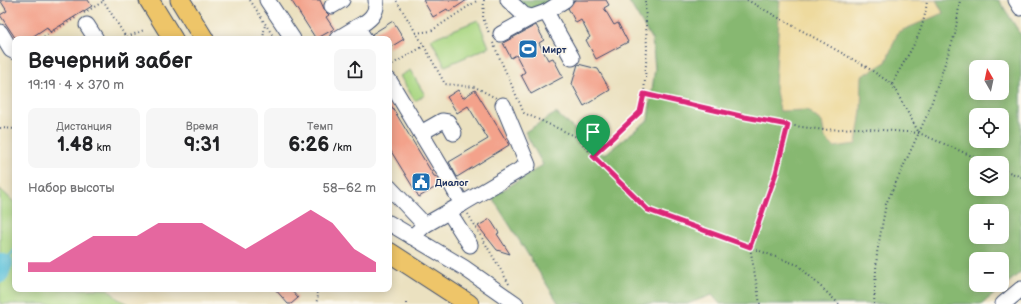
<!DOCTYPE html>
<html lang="ru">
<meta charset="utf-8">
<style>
body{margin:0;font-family:"Balsamiq Sans",sans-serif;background:#f6f6f6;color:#202124;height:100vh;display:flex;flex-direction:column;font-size:15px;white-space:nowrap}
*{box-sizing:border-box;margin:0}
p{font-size:13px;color:#757577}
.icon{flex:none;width:22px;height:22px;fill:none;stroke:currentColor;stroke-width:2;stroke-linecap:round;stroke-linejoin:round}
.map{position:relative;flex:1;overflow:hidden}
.side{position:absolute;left:12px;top:36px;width:380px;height:256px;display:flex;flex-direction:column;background:#fff;border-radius:8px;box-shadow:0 2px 10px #0003}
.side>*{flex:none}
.needle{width:26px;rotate:351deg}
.controls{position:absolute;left:969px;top:60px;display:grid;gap:8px}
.controls a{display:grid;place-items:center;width:40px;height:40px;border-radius:8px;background:#fff;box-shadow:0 2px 10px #0003;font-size:20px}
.pin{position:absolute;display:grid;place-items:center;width:34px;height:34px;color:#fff;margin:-41px -17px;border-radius:50% 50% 50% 0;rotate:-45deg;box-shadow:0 0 4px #0007}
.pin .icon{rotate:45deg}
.round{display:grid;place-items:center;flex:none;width:42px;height:42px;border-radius:8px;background:#f6f6f6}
.overview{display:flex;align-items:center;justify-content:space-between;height:68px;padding:0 16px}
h1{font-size:22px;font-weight:700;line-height:30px}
.stats{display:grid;grid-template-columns:repeat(3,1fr);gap:6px;height:68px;padding:4px 16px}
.stats div{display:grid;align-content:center;border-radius:8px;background:#f6f6f6;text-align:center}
.stats b{font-size:20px;font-weight:700}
.stats small{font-size:11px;font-weight:400}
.stats p{font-size:11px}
.chart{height:112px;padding:8px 16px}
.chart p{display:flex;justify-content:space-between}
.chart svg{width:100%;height:72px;margin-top:4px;fill:#db2777;opacity:.7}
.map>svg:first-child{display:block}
.green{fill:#aad783;stroke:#628370}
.forest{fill:#87b871;stroke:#517468;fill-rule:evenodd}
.sand{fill:#eeda9e;stroke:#84847e}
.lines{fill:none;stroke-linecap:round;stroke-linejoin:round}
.stream{stroke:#5fc3dc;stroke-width:3}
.river{stroke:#5fc3dc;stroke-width:18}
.building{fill:#f3a28b}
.minor-casing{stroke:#3a4a6d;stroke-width:17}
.major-casing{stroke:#3a4a6d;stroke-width:21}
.path{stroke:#3a4a6d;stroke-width:2;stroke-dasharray:1 3;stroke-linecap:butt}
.minor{stroke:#fff;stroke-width:15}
.major{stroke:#eec569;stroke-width:19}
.route-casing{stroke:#fff;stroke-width:8}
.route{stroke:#db2777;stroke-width:5}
.labels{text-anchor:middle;stroke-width:3;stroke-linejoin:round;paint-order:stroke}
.poi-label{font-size:10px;font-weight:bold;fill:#1b2f5e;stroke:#fbf7ec;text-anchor:start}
</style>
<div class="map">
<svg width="1021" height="304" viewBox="0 0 1021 304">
<rect width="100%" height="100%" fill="#fbf7ec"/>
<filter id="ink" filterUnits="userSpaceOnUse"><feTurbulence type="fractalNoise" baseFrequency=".025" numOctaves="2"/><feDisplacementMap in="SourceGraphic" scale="8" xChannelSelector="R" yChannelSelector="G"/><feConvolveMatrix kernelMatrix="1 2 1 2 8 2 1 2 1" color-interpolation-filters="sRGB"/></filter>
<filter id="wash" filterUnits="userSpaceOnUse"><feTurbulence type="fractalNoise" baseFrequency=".012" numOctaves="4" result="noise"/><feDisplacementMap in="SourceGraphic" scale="16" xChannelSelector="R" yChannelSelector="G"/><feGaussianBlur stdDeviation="0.9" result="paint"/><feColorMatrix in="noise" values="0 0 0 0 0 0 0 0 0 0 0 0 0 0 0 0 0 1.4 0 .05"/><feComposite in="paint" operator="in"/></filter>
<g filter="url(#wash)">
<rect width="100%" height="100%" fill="#ebe1c0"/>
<g class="green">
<path d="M478 20 489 47 445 66 431 39Z"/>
<path d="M410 70 425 95 415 101 400 76Z"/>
<path d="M0 189 15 203V289H108L118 299 129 304H0Z"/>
</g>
<g class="forest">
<path d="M516 0H552L531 12Z"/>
<path d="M628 0H780L807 110 822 122 825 138 861 111V76L886 62 897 32 943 13 936 0H999L1021 35V272L982 304H720L712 295 687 304H559L492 197 543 165 525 132 556 113 604 155 648 120 655 68 652 40ZM976 67H1002V93H976ZM976 115H1002V141H976ZM976 163H1002V189H976ZM976 211H1002V237H976ZM976 259H1002V285H976Z"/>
</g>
<path class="sand" d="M780 0H936L943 13 898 32 886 62 862 76 861 111 856 144 834 147 825 138 822 122 807 110 780 111 775 86Z"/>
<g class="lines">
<path class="stream" d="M4 263 15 250"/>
<path class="river" d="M0 263H4L0 274"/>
</g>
<g id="blocks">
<g class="building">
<path d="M0 0H88L92 6 50 32 47 27 29 39H16L0 15 7 11Z"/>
<path d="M291 0H320L325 11 329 15 326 17 334 29 316 39Z"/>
<path d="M423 0H467L449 12 447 9 433 17Z"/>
<path d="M575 0H606L609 5 604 8 614 25 618 23 628 42 596 59 586 40 590 37 581 20 576 23 568 8Z"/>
<path d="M393 21 404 39 389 48V39H373L372 34Z"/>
<path d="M536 25 544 40 539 43 548 60 553 58 563 77 531 94 521 75 525 72 516 55 511 58 503 43Z"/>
<path d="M578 64 598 69 610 90 584 106 572 84Z"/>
<path d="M458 90 463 98 475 90 509 145 457 177 449 162 488 139 468 106 457 113 447 97Z"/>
<path d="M389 102 434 176 437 177 441 184 419 197 389 148Z"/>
<path d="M490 219 499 233 497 234 510 254 497 250 478 226Z"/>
<path d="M275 289H290L298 298 291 304H288Z"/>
</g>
</g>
</g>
<g filter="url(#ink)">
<use href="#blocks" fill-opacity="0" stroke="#3a4a6d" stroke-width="1"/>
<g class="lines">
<g class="minor-casing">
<g id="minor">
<path d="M267 0 293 39"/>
<path d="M508 0 524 15 532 17 546 12 572 58"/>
<path d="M1016 0 1021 8"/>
<path d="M332 6 342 0"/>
<path d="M546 12 565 0"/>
<path d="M87 25 96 39"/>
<path d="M357 27C369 21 378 14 376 0"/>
<path d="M0 32 11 50 15 52"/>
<path d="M501 34 532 17"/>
<path d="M337 39 357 27 364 38"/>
<path d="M389 80 443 170"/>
<path d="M421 133 442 121 448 122 454 133"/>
<path d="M389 187 425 225"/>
<path d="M462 204 528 165 503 105"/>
<path d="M449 212 470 245"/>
<path d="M389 223 463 267 516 304"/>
<path d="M412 237 425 225 462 204 446 175"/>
<path d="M1003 304 1021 289"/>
</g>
</g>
<g class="major-casing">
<g id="major">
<path d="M149 0 173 39"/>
<path d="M180 0 204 39"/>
<path d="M389 252 469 304"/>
</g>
</g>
<g class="path">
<path d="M103 0 127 39"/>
<path d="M250 0 275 39"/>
<path d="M484 0 483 18 489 33"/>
<path d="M747 0 865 66 892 84 919 133"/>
<path d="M84 13 104 1"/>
<path d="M416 33 431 31 478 0"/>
<path d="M127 37 144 30"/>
<path d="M40 39 77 17"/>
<path d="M263 39 265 24"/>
<path d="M493 43 524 113 577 137 593 156 648 210 798 265 839 304"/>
<path d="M424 46 445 84 475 87 496 98"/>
<path d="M389 66 424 46 396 0"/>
<path d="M892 84C907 54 924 36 927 0"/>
<path d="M644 94 647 49 645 0"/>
<path d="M0 128 15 129"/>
<path d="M594 156 640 112 644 94 745 117 788 125 824 130 857 128 919 133 988 163"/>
<path d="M1002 169 1021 177"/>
<path d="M468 214 509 284"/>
<path d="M315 289 318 296 316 304"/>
<path d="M406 303V304"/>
<path d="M760 304 750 247 776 173 788 125"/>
<path d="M874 304 877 253 886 204 928 113 955 34 960 0"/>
</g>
<use href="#minor" class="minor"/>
<use href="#major" class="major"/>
</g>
</g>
<g class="lines" filter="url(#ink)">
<g class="route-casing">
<path id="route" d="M644 94 745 117 788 125 776 173 750 247 648 210 593 156 640 112Z"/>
</g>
<use href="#route" class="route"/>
</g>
<defs>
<g id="stadium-square" transform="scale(1)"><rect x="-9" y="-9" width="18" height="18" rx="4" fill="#1f6fb2" stroke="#fbf7ec"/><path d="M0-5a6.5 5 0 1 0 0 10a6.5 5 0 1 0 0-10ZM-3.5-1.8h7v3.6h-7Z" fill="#fff"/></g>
<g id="civic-square" transform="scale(1)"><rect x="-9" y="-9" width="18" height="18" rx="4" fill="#1f6fb2" stroke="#fbf7ec"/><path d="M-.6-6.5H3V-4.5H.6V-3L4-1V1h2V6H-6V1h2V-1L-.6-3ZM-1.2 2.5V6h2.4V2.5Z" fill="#fff"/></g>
</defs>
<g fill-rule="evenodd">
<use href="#stadium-square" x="528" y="49"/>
<use href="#civic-square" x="421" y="182"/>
</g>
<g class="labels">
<g class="poi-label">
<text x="542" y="53">Мирт</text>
<text x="435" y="186">Диалог</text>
</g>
</g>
</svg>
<div class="controls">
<a><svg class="needle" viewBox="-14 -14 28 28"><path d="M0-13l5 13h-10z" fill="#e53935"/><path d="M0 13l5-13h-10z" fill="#757577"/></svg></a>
<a><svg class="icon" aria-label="locate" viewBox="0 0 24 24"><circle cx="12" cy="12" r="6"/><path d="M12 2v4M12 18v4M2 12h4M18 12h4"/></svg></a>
<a><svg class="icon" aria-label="layers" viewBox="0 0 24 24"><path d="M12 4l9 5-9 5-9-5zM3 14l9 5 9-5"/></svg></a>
<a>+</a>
<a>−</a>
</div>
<div class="pin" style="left:593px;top:156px;background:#1e9e55"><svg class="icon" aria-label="arrive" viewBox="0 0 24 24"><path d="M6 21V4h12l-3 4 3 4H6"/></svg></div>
<section class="side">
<div class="overview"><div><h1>Вечерний забег</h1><p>19:19 · 4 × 370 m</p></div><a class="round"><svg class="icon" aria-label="share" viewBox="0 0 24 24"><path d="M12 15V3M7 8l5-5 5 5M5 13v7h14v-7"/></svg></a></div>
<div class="stats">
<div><p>Дистанция</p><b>1.48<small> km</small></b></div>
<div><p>Время</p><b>9:31</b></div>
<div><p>Темп</p><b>6:26<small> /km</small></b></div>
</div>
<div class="chart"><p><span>Набор высоты</span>58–62 m</p>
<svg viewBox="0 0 160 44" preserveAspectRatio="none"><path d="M0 44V38L10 38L20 30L30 22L40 22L50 22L60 14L70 14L80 14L90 22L100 30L110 22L120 14L130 6L140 14L150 30L160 38V44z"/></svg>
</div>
</section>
</div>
